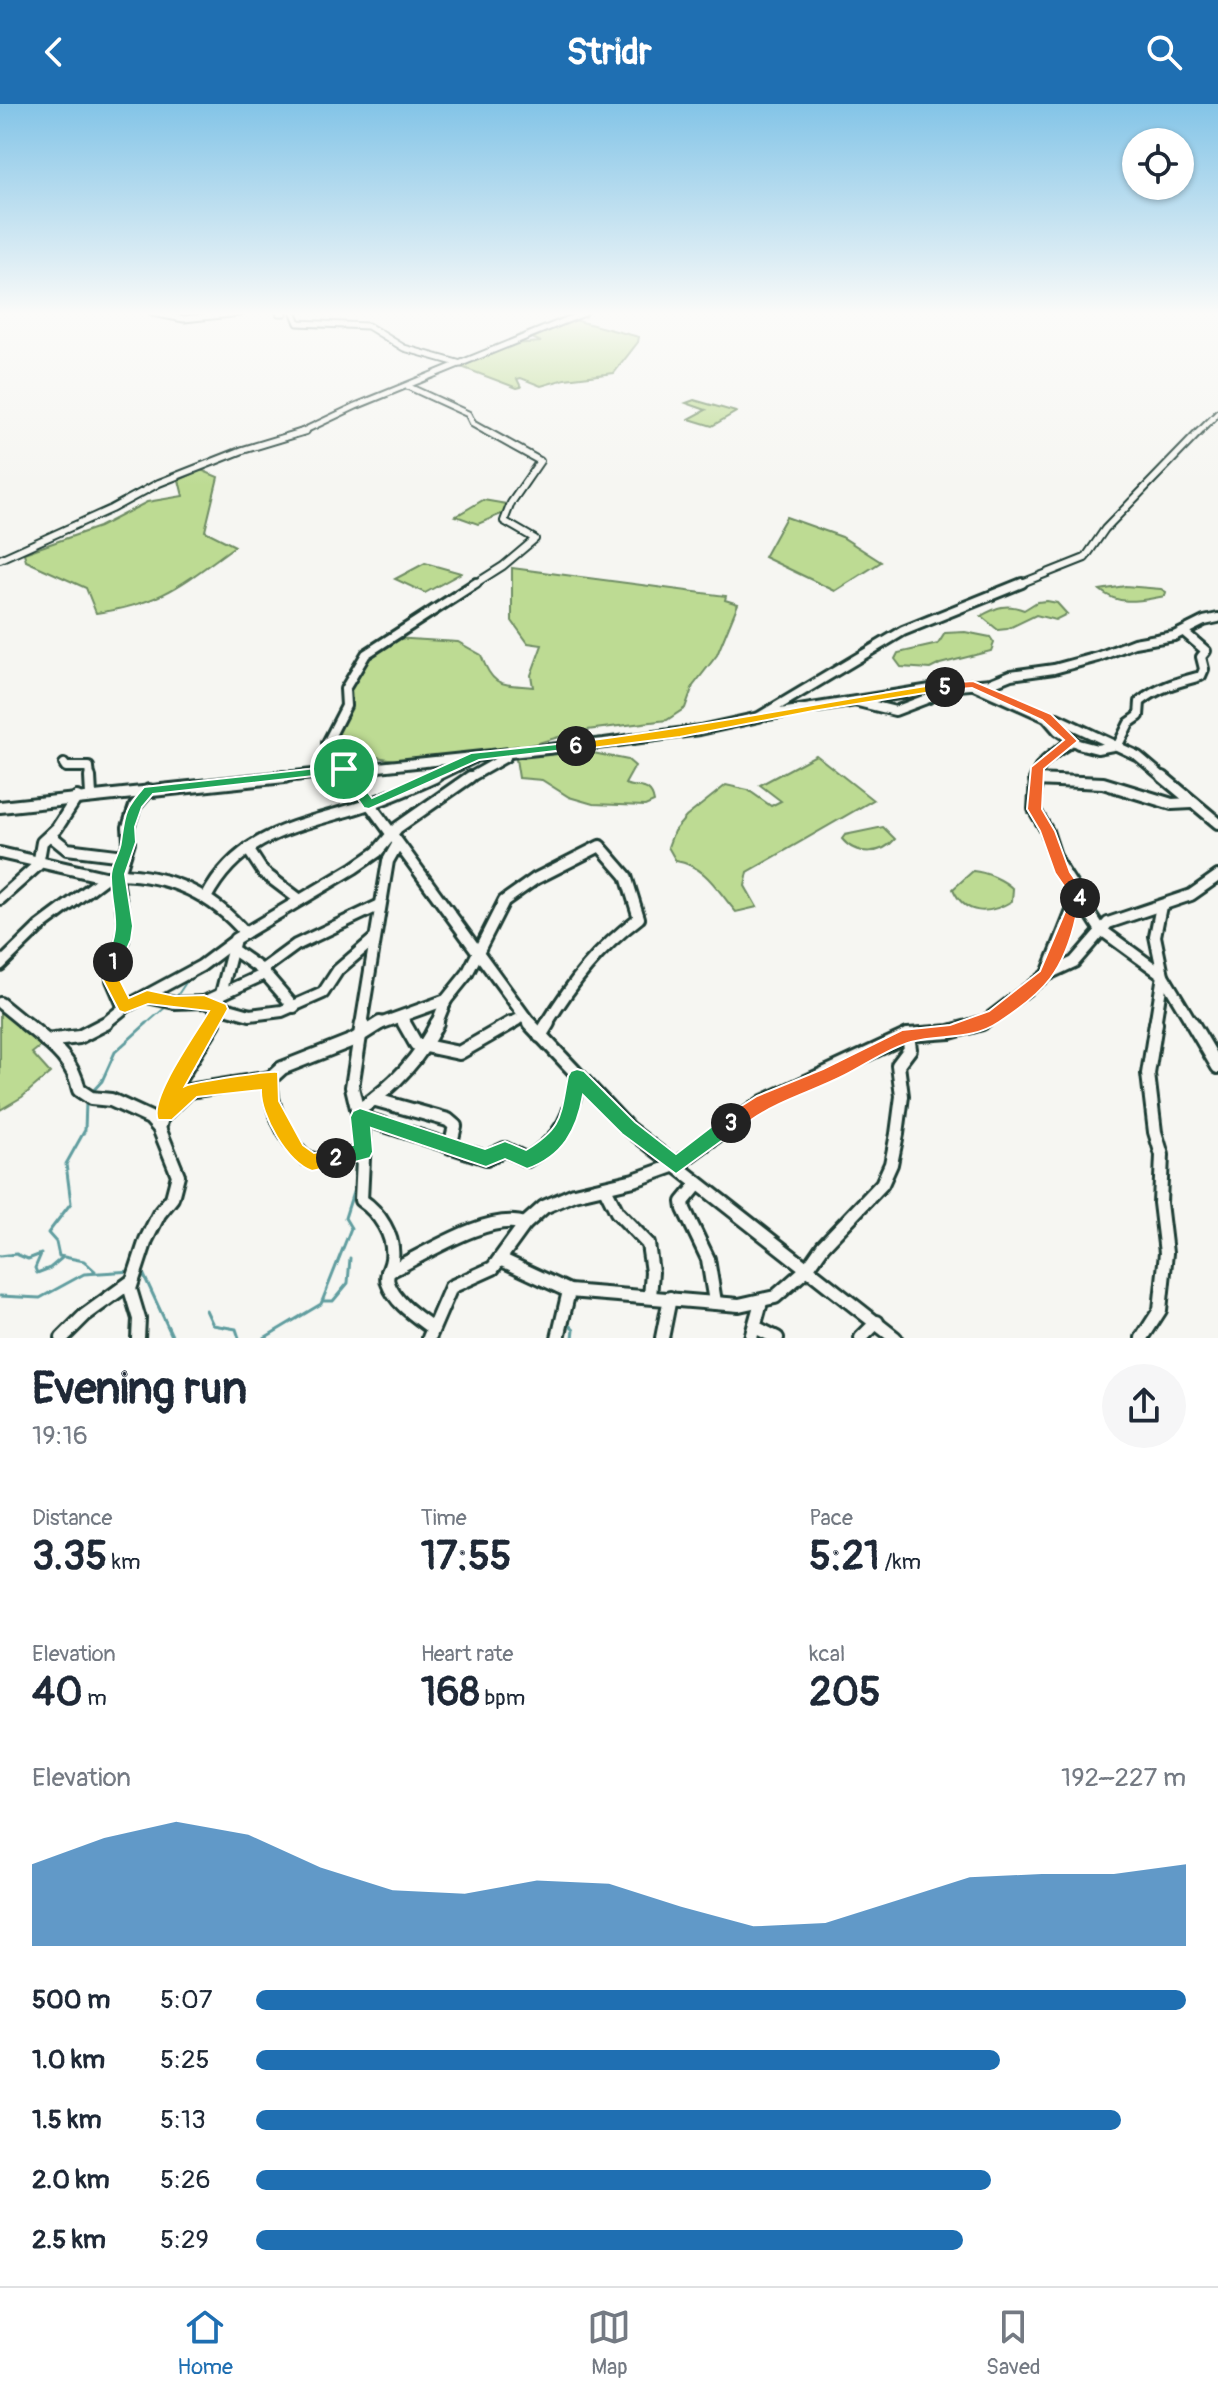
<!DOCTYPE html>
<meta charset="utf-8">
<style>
body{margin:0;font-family:Pangolin,sans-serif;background:#f6f6f7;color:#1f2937;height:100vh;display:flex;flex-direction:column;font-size:30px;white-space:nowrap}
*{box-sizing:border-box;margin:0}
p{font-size:26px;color:#747a83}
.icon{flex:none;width:44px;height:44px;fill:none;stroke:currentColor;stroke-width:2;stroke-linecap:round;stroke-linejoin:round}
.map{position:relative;height:1234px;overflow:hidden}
.sheet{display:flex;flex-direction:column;background:#fff;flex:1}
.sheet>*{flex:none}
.tools{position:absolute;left:1122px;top:24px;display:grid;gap:16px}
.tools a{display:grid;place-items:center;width:72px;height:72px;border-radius:50%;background:#fff;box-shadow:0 2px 6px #0004;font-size:40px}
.pin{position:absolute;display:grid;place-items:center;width:68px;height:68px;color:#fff;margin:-34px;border:4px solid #fff;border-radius:50%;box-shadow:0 2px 8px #0007}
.km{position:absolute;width:40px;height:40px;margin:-20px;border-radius:50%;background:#222;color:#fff;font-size:22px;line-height:40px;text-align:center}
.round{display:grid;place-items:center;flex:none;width:84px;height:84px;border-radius:42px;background:#f6f6f7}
.overview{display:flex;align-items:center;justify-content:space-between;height:136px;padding:0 32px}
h1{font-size:44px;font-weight:700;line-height:60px}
.stats{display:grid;grid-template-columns:repeat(3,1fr);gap:12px;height:136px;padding:8px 32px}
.stats div{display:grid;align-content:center}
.stats b{font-size:40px;font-weight:700}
.stats small{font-size:22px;font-weight:400}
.stats p{font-size:22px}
.chart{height:224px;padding:16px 32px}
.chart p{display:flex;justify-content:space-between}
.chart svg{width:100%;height:144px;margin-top:8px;fill:#1f6fb2;opacity:.7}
ul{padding:0 32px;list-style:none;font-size:26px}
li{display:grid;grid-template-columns:128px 96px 1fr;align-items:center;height:60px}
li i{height:20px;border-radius:10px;background:#1f6fb2}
header{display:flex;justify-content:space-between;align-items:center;height:104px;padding:0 32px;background:#1f6fb2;color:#fff;font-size:36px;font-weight:700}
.menu{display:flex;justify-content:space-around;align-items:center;height:112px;border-top:2px solid #e0e1e3;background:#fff;font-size:22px;color:#747a83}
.menu a{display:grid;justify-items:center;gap:4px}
.menu .selected{color:#1f6fb2}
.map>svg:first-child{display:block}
.green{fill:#bddb93;stroke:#6e8c64;stroke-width:2}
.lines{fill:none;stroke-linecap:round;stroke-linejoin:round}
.stream-far1{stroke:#609d9f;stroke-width:2}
.stream{stroke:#609d9f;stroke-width:3}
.minor-far4-casing{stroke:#1f3d34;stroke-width:9}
.minor-far3-casing{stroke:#1f3d34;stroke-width:10}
.minor-far2-casing{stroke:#1f3d34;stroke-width:14}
.minor-far1-casing{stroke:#1f3d34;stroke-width:16}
.minor-casing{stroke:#1f3d34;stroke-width:18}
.minor-far4{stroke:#f6f6f2;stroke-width:5}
.minor-far3{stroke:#f6f6f2;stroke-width:6}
.minor-far2{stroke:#f6f6f2;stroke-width:8}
.minor-far1{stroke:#f6f6f2;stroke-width:10}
.minor{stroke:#f6f6f2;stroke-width:12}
.split-1{fill:#22a559;stroke:#fff;stroke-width:2}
.split-2{fill:#f5b400;stroke:#fff;stroke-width:2}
.split-3{fill:#22a559;stroke:#fff;stroke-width:2}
.split-4{fill:#f0652b;stroke:#fff;stroke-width:2}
.split-5{fill:#f0652b;stroke:#fff;stroke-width:2}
.split-6{fill:#f5b400;stroke:#fff;stroke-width:2}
.split-7{fill:#22a559;stroke:#fff;stroke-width:2}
</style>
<header><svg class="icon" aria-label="back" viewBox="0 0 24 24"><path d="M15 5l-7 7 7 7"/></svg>Stridr<svg class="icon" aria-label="search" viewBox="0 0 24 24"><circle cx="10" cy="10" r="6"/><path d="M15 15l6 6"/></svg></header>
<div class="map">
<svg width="1218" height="1234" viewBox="0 0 1218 1234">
<rect width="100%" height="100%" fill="#f6f6f2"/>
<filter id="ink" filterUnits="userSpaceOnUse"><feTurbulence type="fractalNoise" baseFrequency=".0125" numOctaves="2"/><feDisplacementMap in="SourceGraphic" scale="16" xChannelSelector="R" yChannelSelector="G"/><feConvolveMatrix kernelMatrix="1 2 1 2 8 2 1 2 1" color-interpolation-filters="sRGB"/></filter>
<g filter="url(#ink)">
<g class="green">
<path d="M574 216 639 233 638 238 614 269 565 275 541 282 521 274 517 275 521 283 517 284 459 262 522 230 530 232 512 240 541 238 532 234Z"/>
<path d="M694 296 736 308 712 322 689 315 706 306 686 299Z"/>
<path d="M201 366 218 373 205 427 235 442C182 480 162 500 96 509L86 484 26 457 24 449 99 423 147 398 183 392 179 376Z"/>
<path d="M483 396 507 400 506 408 478 420 456 412Z"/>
<path d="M786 413 842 433 881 458 835 487 764 453Z"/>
<path d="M425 459 461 469 425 489 395 475Z"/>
<path d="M512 464 726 492 725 496 738 500 717 551 693 582 685 604 667 616 579 627 518 645 407 658 334 646 328 638 347 602 345 590 362 556 393 534 458 538 481 551C493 584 501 580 533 583L531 571 542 541 528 539 512 517Z"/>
<path d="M1125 482 1161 485 1166 488 1165 492C1141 496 1120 503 1100 486Z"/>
<path d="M1047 497 1057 499 1067 510 1055 516 1036 511 1007 525 998 526 981 512C997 503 1006 499 1024 506L1037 498Z"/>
<path d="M965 528 990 533 994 539 991 547 940 560 930 565 901 563 895 555 898 549 938 540 945 529Z"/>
<path d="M573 645 628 656 635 662 625 680C638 685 651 679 654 698L645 702 593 700 569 693 542 676 519 674 516 655 520 652Z"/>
<path d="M816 651 873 696 748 768 745 782 757 803 736 808C718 788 707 762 676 757L668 743 674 727 686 713 726 681 748 686 771 702 781 697 760 681Z"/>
<path d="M883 723 895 735C882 751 856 752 842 735L845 731Z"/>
<path d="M973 767C986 768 1004 776 1013 785L1012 797C989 811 965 812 953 785Z"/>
<path d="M0 897 47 937 32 949 50 969 22 993 0 1006Z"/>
</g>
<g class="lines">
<g class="stream-far1">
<path d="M175 895 189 874"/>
<path d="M145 921 167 902"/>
</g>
<g class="stream">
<path d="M91 989 102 977 115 948 147 919"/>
<path d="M86 998 85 1026 66 1060 71 1099 48 1129 56 1138 59 1152 84 1157 95 1167"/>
<path d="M0 1152 16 1150 28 1155 41 1150 35 1164 37 1169 50 1164 63 1153"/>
<path d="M142 1167 173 1234"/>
<path d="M0 1192 40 1194 84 1170 132 1167"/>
<path d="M323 1197H333L348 1179 350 1154"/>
<path d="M206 1206 213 1221 236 1225 239 1234"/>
<path d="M264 1234 321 1200 351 1124 345 1114 355 1082"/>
<path d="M573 1234 574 1225 569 1220 574 1194"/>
</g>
<g class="minor-far4-casing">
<g id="minor-far4">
<path d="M152 209 184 215 240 209"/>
<path d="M279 209H284"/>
<path d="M294 209 298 219 368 222 404 244 461 260"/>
<path d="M407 282 468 310 473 320 489 329"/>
<path d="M299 329 356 302 584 209"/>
<path d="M1198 329 1218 309"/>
</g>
</g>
<g class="minor-far3-casing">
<g id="minor-far3">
<path d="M0 455 111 405 159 379 243 346 306 327"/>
<path d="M473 481 503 462 535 435 504 417 511 399 540 357 486 327"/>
<path d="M1017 481 1085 454 1105 425 1200 327"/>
</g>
</g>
<g class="minor-far2-casing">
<g id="minor-far2">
<path d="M974 581 1046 613 1058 627 1078 640 1097 645 1118 641 1129 619 1139 612 1140 598C1158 583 1179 578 1201 572L1204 565 1201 553 1206 547 1184 528"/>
<path d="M858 598 895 607 929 594 932 584"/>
<path d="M768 611 937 584 991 579 1011 571 1054 565 1098 553 1134 539 1174 532 1204 517 1218 514"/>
<path d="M1046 613 1057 614 1138 652 1165 675"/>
<path d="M64 660 66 663H89L90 675"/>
<path d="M266 675 604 639 700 626 759 613 903 527 1022 479"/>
<path d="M352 675 327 639 346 602 345 585 366 550 476 479"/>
<path d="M431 675 472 655"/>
<path d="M467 675 506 653"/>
<path d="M1036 675C1037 657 1059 647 1072 637"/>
</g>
</g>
<g class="minor-far1-casing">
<g id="minor-far1">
<path d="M90 673 91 691"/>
<path d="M350 673 531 921"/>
<path d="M1036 673 1034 705 1047 727 1057 758 1100 825 1163 871 1193 921"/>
<path d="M1163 673 1218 719"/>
<path d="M1035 676 1103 679 1172 700 1192 699"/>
<path d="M0 703 285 673"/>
<path d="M51 732 67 745 124 752"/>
<path d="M248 745 263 768 300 796"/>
<path d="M0 749 109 774"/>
<path d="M118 770C169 771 212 790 245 829"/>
<path d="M206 794C240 729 296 723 360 703 386 695 411 684 435 673"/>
<path d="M0 795 38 761 42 738 57 724 77 693"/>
<path d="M232 845 262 866 294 903"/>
<path d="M0 861 39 823 106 773"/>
<path d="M262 866 296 841 380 801"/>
<path d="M1047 870 1072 807 1088 803"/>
<path d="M147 893 175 899 204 898 250 911 282 907 323 889 338 866 374 835"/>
<path d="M204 898 265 870"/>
<path d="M0 899 27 921"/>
<path d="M125 903 201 862 233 838"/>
<path d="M401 914 405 921"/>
<path d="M103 921 124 904 112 876 113 857 123 836 125 822 117 776 129 738 128 723 135 702 149 686"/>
<path d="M213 921 235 835 354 764 377 748 397 724 470 673"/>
<path d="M361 921 388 757 397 741"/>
<path d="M377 921 446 896 467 870 504 797 535 775 600 742 626 772 639 814C597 846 573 877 546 921"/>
<path d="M436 921 446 896"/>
<path d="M508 921 517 916"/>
<path d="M975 921 983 919 1046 871 1074 858 1108 819 1191 791 1218 772"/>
<path d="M1155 921 1163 871 1155 832 1161 802"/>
</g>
</g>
<g class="minor-casing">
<g id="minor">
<path d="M25 919C49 939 73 954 79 986L91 994 111 996 150 1014 159 1024 178 1071 172 1094 159 1110 146 1136 130 1185 139 1215 138 1234"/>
<path d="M362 919 352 983 364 1034 361 1096C379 1108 395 1132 392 1155 391 1164 385 1170 388 1179 395 1199 416 1212 432 1224"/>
<path d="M404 919 416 940 459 949 511 919"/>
<path d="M529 919 628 1024 895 1234"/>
<path d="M1192 919 1218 963"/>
<path d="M540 932 548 919"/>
<path d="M46 937 79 933 106 919"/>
<path d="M376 996 448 1016 455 1022 450 1043"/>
<path d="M359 1006C391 984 420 955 437 919"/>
<path d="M166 1009 189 987 271 974"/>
<path d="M360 1013 486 1054 505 1045 527 1056C561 1034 573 1012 577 972"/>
<path d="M159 1024 169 992 214 919"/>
<path d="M363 1048 325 1058 305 1054C284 1034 269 1004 271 974L282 964 353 936 380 919"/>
<path d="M697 1081 683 1098 684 1105 708 1155 715 1198"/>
<path d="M605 1084 617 1108 648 1140 652 1168 650 1193"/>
<path d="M500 1155 569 1187 739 1201 775 1193 807 1165 823 1142 882 1080 891 1060 897 1030 902 992 898 961 910 945 908 931"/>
<path d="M388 1168C422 1152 489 1107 525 1120"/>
<path d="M755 1223 777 1234"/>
<path d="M62 1234 85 1211 132 1177"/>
<path d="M429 1234 451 1183 493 1164 525 1120 544 1103 574 1090 634 1076 676 1061 763 998 908 931 950 928 982 919"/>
<path d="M558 1234 569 1187"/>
<path d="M662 1234 670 1194"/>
<path d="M751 1234 761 1198"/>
<path d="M861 1234 877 1218"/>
<path d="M1142 1234 1160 1206 1166 1149 1160 1099 1162 1051 1155 1028 1148 970 1156 919"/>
</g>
</g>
<use href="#minor-far4" class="minor-far4"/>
<use href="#minor-far3" class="minor-far3"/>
<use href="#minor-far2" class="minor-far2"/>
<use href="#minor-far1" class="minor-far1"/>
<use href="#minor" class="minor"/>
</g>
</g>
<linearGradient id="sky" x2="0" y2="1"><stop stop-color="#83c4e7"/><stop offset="0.55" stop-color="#fbfbf9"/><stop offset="1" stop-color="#fbfbf9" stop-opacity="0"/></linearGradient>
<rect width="1218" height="381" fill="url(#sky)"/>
<path class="split-1" d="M344 661 349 662V668L153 690 142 703 135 723 136 738 125 770 133 822 131 836 119 862H107L105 858C123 819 112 812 111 774 110 761 120 750 121 738 125 710 124 706 144 683Z"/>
<path class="split-2" d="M113 852 122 858 120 876 129 894 147 886 175 892 204 891 226 900 228 905 185 982C194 978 271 966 278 968L279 997 303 1041 314 1049 336 1045 343 1048 346 1054 343 1060 312 1067C287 1058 260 1011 261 986L197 993 172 1016H158C148 995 197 928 209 907L148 900 125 909 119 907 103 876 105 858Z"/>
<path class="split-3" d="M577 965 584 967 635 1018 676 1050 724 1013 731 1010 738 1013 741 1019 738 1025 676 1070 622 1030 583 991C577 1026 563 1052 527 1065L505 1055 486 1063 371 1024 373 1048 370 1054 336 1063 329 1060 326 1054 329 1048 353 1041 350 1013 353 1007 360 1004 485 1045 505 1037 526 1046C563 1023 560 1013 568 972L571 967Z"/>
<path class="split-4" d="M1080 788 1086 790 1096 803 1093 807 1076 813C1064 867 1045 888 999 918 971 937 941 930 911 938 889 944 865 961 845 971 814 987 780 996 751 1016 742 1022 735 1029 724 1025L721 1019 724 1013 757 992 823 965 902 926 950 921 989 907 1040 867 1067 803 1076 800 1072 794Z"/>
<path class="split-5" d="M973 577 1051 610 1078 637 1044 665 1042 705 1055 727 1070 768 1088 794 1086 798H1075L1055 769 1040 727 1027 705 1031 663 1064 636 1042 616 972 584 945 586 939 583 945 579Z"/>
<path class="split-6" d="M945 579 950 580V585L813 607 680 633 576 646 569 642 576 638C700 623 822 598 945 579Z"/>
<path class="split-7" d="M576 638 583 642 581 644 479 656 369 705 364 704 337 665 339 662H349L372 694 471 649Z"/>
</svg>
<div class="tools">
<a><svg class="icon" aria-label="locate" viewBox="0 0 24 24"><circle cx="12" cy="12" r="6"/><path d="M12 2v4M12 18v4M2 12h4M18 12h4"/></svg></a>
</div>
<div class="pin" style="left:344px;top:665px;background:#1e9e55"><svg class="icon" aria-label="arrive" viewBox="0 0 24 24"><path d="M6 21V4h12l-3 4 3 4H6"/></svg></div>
<b class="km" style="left:113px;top:858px">1</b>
<b class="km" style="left:336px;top:1054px">2</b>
<b class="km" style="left:731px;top:1019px">3</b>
<b class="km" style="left:1080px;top:794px">4</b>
<b class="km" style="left:945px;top:583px">5</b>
<b class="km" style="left:576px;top:642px">6</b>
</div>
<section class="sheet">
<div class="overview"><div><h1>Evening run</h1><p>19:16</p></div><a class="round"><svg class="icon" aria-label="share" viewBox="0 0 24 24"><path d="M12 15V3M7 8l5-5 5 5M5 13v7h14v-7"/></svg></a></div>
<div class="stats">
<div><p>Distance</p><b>3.35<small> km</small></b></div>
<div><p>Time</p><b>17:55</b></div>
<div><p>Pace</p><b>5:21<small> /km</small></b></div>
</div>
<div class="stats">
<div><p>Elevation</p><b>40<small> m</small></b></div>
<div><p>Heart rate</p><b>168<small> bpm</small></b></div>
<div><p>kcal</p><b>205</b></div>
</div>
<div class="chart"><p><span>Elevation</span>192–227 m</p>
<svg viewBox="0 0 160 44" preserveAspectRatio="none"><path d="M0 44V19L10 11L20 6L30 10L40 20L50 27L60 28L70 24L80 25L90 32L100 38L110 37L120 30L130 23L140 22L150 22L160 19V44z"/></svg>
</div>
<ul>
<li><b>500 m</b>5:07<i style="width:100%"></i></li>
<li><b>1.0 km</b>5:25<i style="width:80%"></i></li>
<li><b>1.5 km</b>5:13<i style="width:93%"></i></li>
<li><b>2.0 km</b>5:26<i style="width:79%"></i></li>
<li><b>2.5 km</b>5:29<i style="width:76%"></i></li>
</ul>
</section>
<nav class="menu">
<a class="selected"><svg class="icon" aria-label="home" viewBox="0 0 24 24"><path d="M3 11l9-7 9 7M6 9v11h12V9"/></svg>Home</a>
<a><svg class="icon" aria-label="map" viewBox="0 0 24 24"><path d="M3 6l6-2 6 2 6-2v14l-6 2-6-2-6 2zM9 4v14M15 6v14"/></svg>Map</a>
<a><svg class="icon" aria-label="saved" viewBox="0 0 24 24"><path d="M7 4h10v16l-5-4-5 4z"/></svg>Saved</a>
</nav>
